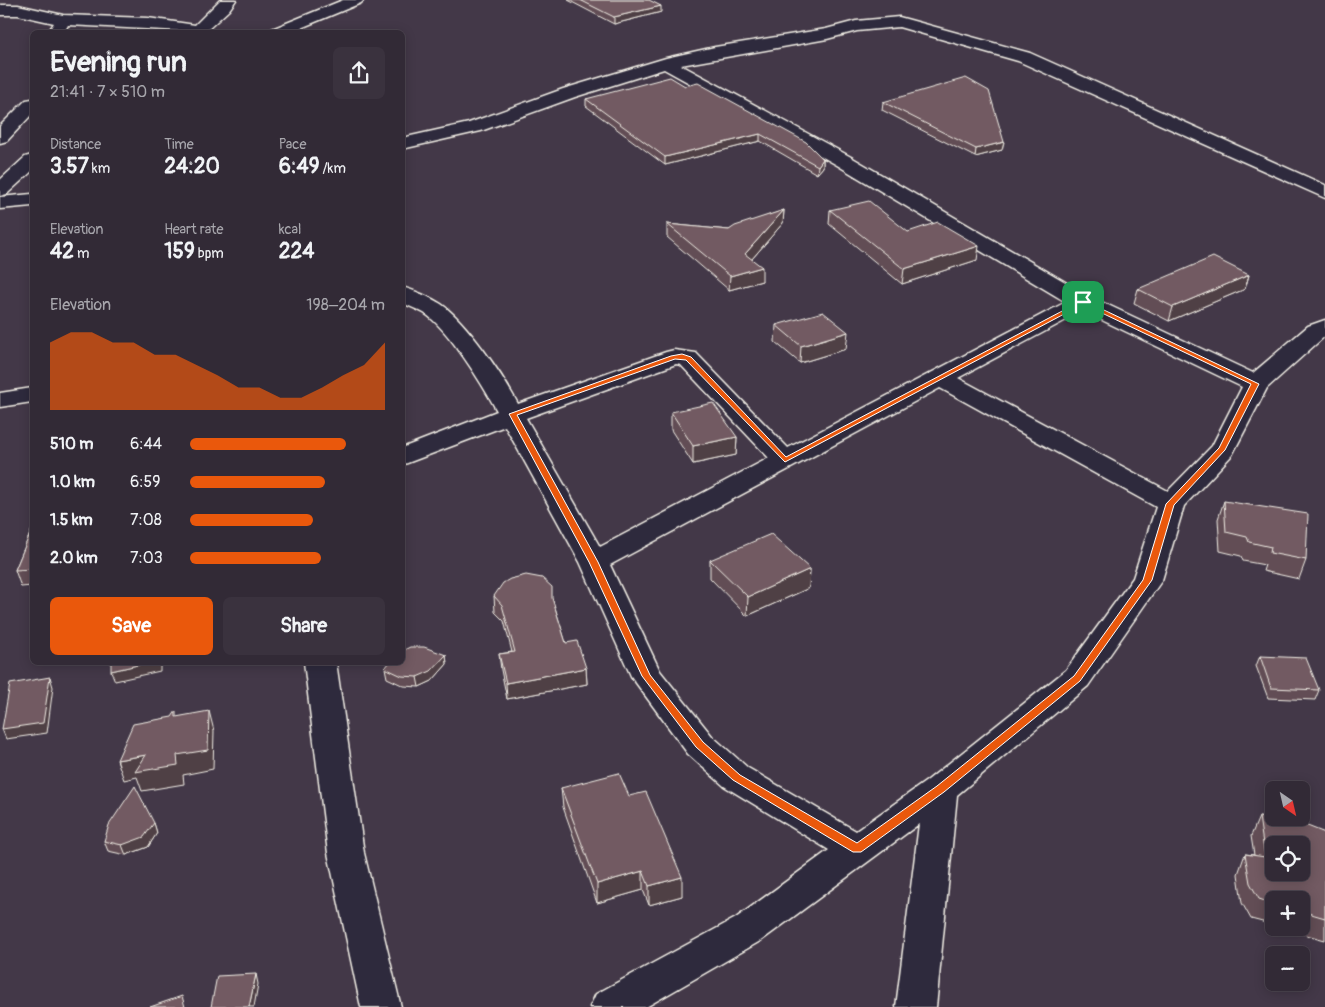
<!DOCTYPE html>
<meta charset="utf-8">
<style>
body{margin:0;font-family:Pangolin,sans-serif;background:#3a323e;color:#f1f3f6;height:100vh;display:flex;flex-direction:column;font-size:19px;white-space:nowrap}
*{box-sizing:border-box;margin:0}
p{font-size:16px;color:#a8a7ad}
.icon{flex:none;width:28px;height:28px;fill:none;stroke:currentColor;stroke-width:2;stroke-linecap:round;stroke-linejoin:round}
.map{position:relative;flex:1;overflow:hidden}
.drawer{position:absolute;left:30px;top:30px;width:375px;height:635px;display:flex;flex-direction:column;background:#322a36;border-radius:8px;box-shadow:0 2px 12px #0003,0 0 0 1px #4d4651}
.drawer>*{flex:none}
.needle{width:32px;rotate:146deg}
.controls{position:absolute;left:1265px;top:781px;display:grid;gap:10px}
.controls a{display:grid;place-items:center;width:45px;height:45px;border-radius:8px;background:#322a36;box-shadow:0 2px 12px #0003,0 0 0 1px #4d4651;font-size:25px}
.pin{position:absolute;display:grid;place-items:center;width:42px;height:42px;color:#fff;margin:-21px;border-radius:10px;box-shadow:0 2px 8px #0006}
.round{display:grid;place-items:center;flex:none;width:52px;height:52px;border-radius:8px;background:#3a323e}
.overview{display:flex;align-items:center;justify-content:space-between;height:85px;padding:0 20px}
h1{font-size:28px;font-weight:700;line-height:38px}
.figures{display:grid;grid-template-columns:repeat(3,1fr);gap:8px;height:85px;padding:5px 20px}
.figures div{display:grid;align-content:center}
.figures b{font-size:21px;font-weight:700}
.figures small{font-size:14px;font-weight:400}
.figures p{font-size:14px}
.chart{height:140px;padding:10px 20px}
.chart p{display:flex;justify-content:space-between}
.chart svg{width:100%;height:90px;margin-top:5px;fill:#ea580c;opacity:.7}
.primary-button{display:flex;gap:10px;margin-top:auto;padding:10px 20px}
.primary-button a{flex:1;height:58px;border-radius:8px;background:#ea580c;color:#fff;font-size:20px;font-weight:700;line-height:58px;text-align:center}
.primary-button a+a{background:#3a323e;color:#f1f3f6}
ul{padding:0 20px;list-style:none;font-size:16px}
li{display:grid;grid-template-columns:80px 60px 1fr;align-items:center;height:38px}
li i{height:12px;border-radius:6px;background:#ea580c}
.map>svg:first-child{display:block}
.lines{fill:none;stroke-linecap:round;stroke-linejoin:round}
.minor-casing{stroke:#f4f1e8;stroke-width:3}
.minor{fill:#2f2a3d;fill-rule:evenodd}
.wall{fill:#624d54;stroke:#f4f1e8}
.shaded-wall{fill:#503f45;stroke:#f4f1e8}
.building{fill:#725a62;stroke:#f4f1e8;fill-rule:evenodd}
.route{fill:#ea580c;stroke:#fff;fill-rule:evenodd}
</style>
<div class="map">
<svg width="1325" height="1007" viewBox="0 0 1325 1007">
<rect width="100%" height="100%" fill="#433848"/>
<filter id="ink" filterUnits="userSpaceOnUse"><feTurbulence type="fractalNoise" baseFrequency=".02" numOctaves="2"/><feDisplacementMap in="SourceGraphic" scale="10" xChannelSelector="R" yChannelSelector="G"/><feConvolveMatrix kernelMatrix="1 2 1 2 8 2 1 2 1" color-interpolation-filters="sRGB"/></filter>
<g filter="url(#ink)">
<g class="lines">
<g class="minor-casing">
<g id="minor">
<path d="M220 0H236L229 10 205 32 68 25 64 32H48L54 23 18 15H0V5H18L63 15 148 18 195 25Z"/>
<path d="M343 0H364L361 3 291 32H270L272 29Z"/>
<path d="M899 17 1030 53 1325 185V198L1018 61 899 27 857 31 827 39 681 65 851 157 1091 297 1253 373 1308 326 1325 320V336L1267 388 1232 455 1184 506 1162 580 1088 686 957 795 936 1007H896L919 824 762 940 646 1007H590L596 994 736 918 829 850 724 786 688 754 631 676 580 562 505 426 402 465V448L497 411C483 385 448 328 424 313 417 309 409 306 402 303V287C415 291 430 297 441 304 467 322 503 376 518 404L666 352 674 350 696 353 788 448 1066 302 837 165 664 69 575 97 481 131 402 149V138L469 123 563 89 666 58 715 47 826 29 856 21ZM1083 311 1242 387 1212 446 1168 491 958 378ZM676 364 681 365 769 458 600 547 526 418ZM940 388 1156 507 1133 578 1066 670 928 780 856 831 748 768 712 736 660 671 610 565Z"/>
<path d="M32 99V114L7 141 0 143V126L26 100Z"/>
<path d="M32 155V171L7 194 0 196V180L25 157Z"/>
<path d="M32 194V206L0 209V197Z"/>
<path d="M32 388V402L0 407V393Z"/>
<path d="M304 662H336L364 853 401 1007H361L328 853Z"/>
</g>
</g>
<use href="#minor" class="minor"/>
</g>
<g class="wall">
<path d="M568 0H649L661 12 614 24Z"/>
<path d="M685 86 823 159V167L817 174 760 141 665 165 586 106V99Z"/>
<path d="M883 102 1002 150 975 157 882 110Z"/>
<path d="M784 210 783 223 752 259 762 281 729 290 667 237V224L729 230Z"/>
<path d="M830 210 908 232 977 260 902 284 829 224Z"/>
<path d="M1249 275 1245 289 1169 321 1134 303 1138 289Z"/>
<path d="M776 325 846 349 800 363 775 342Z"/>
<path d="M671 412 737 437 736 455 693 464 671 430Z"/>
<path d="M1224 501 1306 560 1299 579 1263 571 1265 565 1243 561 1241 556 1220 551 1218 519Z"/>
<path d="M32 529V586L21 587 15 570Z"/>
<path d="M710 560 810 569 809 588 747 616 710 578Z"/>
<path d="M494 596 553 601 566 643 586 668 587 684 507 699 501 670 499 654 512 652 504 621 495 612Z"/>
<path d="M446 655 447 664 432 681 419 687 404 686 387 678 385 668Z"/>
<path d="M1260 656 1319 690 1315 700 1268 698 1256 666Z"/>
<path d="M561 788 629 796 682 896 649 905 643 890 597 903 563 807Z"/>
<path d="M1259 817 1325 833V940L1281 928H1301V900H1274V925L1251 919 1242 903 1238 874 1245 854 1254 855 1251 836Z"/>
<path d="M154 823 157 833 148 847 126 855 108 851 104 841Z"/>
</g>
<g class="shaded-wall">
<path d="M661 6V12L614 24V17Z"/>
<path d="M760 134V141L665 165V157Z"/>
<path d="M1004 142 1002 150 975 157 976 149Z"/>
<path d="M823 159V167L817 174 818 166Z"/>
<path d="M784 210 783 223 745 267V254Z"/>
<path d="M979 246 977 260 902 284 904 269Z"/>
<path d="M762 267V281L729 290 730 276Z"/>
<path d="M1249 275 1245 289 1169 321 1173 307Z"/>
<path d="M848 332 846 349 800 363 801 346Z"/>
<path d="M737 437 736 455 693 464V446Z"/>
<path d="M810 569 809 588 747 616 748 597Z"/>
<path d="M446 655 447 664 432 681 419 687 417 677Z"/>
<path d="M151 662H160V671L115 681 111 671Z"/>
<path d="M586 668 587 684 507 699 506 683Z"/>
<path d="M50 677 53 687 47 733 6 739 2 729Z"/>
<path d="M209 711 214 731 213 769 183 775 184 784 142 791 137 777 124 780 117 760 146 755H177Z"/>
<path d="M154 823 157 833 148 847 126 855 122 845Z"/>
<path d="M643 871V890L597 903V884Z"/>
<path d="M682 877V896L649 905V886Z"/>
<path d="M256 974 258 984 254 1007H249Z"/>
</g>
<g class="building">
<path d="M580 0H649L661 6 614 17Z"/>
<path d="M670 77 685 86 698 83 806 142 823 159 818 166 760 134 665 157 586 99Z"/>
<path d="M966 78 989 91 1004 142 976 149 883 102Z"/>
<path d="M869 201 908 232 938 222 979 246 904 269 830 210Z"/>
<path d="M784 210 745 254 762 267 730 276 667 224 729 230 735 226Z"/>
<path d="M1213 257 1249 275 1173 307 1138 289Z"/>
<path d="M823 312 848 332 801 346 776 325Z"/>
<path d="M713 403 737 437 693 446 671 412Z"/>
<path d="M1224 501 1308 514 1306 560 1270 553 1271 547 1249 542 1247 537 1226 532Z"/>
<path d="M32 529V569L15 570Z"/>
<path d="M771 534 810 569 748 597 710 560Z"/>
<path d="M526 575 542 578 552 587V598L566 643 577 641 586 668 506 683 499 654 515 652 502 605 494 596 503 583 510 579Z"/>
<path d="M410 647H424L446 655 431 671 417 677 402 676 385 668 390 662H402V651Z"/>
<path d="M1260 656 1306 658 1319 690 1271 688Z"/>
<path d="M111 662H151L111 671Z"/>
<path d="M50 677 43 723 2 729 10 684Z"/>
<path d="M176 711V717L209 711 208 750 177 755 178 765 135 772 146 755 117 760 133 724 172 717Z"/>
<path d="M619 773 629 796 646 792 682 877 649 886 643 871 597 884 561 788Z"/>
<path d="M135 786 154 823 144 837 122 845 104 841 109 825Z"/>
<path d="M1259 817 1300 823 1325 833V918L1301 911V900H1274V904L1259 899 1250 883 1245 854 1265 857ZM1274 845H1301V872H1274Z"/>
<path d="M256 974 249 1007H211L217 976Z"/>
<path d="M182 996 185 1007H150Z"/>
</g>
</g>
<path class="route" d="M1083 300 1259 384 1225 450 1174 505 1152 580 1080 681 944 792 861 852H853L733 780 696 747 642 676 589 562 509 414 671 356 682 354 691 357 786 457ZM1083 304 1251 384 1219 448 1166 504 1143 580 1074 676 937 786 857 843 740 775 703 742 650 675 598 562 517 415 675 359 686 360 785 462Z"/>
</svg>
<div class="controls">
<a><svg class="needle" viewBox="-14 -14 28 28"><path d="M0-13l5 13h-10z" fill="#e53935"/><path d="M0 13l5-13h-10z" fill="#a8a7ad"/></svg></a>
<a><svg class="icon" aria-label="locate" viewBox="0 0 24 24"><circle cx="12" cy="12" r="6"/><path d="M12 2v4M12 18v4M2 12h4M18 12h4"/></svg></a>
<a>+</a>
<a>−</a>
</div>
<div class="pin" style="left:1083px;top:302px;background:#1e9e55"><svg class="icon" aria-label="arrive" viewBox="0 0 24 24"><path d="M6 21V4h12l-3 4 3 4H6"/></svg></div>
<section class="drawer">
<div class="overview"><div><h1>Evening run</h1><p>21:41 · 7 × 510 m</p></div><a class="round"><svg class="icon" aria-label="share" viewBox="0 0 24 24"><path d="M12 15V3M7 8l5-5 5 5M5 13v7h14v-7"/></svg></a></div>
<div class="figures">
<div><p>Distance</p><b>3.57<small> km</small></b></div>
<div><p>Time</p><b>24:20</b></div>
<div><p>Pace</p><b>6:49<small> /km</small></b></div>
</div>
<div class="figures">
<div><p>Elevation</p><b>42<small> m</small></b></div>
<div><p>Heart rate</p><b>159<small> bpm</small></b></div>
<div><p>kcal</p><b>224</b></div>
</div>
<div class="chart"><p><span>Elevation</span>198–204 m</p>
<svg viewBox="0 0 160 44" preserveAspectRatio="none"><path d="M0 44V11L10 6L20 6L30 11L40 11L50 17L60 17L70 22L80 27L90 33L100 33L110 38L120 38L130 33L140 27L150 22L160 11V44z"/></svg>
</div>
<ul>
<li><b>510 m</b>6:44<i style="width:80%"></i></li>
<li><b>1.0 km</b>6:59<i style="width:69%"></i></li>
<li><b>1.5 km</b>7:08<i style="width:63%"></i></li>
<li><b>2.0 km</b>7:03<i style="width:67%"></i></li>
</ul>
<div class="primary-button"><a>Save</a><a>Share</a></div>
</section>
</div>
